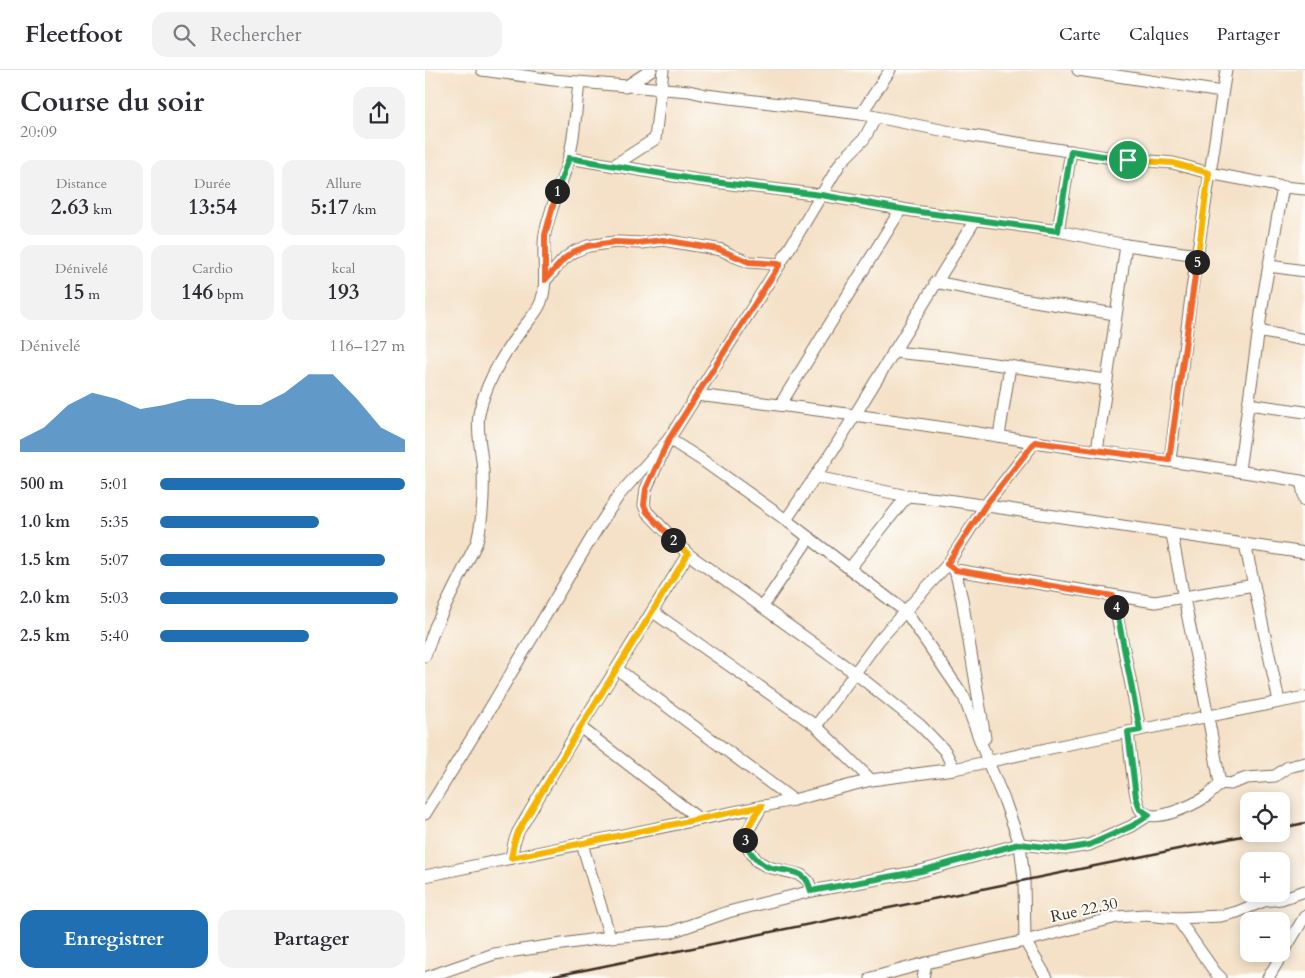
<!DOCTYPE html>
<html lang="fr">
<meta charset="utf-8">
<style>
body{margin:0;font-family:Cardo,serif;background:#f2f2f3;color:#2b2b33;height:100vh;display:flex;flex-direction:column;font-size:19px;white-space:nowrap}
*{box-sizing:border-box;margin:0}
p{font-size:16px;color:#7c7c81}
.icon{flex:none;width:28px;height:28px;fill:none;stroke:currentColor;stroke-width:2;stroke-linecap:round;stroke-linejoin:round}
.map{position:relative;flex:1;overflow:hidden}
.side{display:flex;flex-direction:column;background:#fff;width:425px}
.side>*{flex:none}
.controls{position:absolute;left:815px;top:722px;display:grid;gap:10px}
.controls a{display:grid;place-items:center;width:50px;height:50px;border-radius:10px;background:#fff;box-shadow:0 2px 12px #0003;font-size:25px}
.pin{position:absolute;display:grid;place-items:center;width:42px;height:42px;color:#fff;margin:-21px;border:2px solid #fff;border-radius:50%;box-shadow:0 1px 5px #0007}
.km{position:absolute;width:25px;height:25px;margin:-12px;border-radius:50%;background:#222;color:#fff;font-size:14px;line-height:25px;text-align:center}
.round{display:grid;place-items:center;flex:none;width:52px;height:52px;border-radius:15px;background:#f2f2f3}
.headline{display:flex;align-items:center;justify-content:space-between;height:85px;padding:0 20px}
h1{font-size:28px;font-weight:700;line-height:38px}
.stats{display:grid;grid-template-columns:repeat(3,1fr);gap:8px;height:85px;padding:5px 20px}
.stats div{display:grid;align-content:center;border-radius:12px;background:#f2f2f3;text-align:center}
.stats b{font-size:21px;font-weight:700}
.stats small{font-size:14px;font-weight:400}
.stats p{font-size:14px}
.chart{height:140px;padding:10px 20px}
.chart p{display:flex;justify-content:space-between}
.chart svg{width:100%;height:90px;margin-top:5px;fill:#1f6fb2;opacity:.7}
.button{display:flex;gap:10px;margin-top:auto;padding:10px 20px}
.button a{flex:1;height:58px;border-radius:15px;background:#1f6fb2;color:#fff;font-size:20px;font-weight:700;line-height:58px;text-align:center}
.button a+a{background:#f2f2f3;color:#2b2b33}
ul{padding:0 20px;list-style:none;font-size:16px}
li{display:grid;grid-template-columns:80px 60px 1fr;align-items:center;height:38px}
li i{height:12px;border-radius:6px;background:#1f6fb2}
header{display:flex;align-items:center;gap:30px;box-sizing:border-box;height:70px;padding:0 25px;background:#fff;border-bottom:1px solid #e1e1e2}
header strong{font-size:24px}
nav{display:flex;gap:28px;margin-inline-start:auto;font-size:18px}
.search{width:350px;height:45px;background:#f2f2f3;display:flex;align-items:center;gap:12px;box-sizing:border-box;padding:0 18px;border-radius:15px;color:#7c7c81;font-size:19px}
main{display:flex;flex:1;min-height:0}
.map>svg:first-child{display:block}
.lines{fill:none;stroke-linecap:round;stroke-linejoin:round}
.minor-casing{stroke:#7c6a59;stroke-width:13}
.minor{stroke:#fff;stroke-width:11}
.rail{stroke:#3b2a1e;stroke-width:2.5}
.split-1-casing{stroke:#fff;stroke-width:10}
.split-2-casing{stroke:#fff;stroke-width:10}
.split-3-casing{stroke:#fff;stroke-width:10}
.split-4-casing{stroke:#fff;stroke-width:10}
.split-5-casing{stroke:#fff;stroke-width:10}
.split-6-casing{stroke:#fff;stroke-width:10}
.split-1{stroke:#22a559;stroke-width:6}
.split-2{stroke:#f0652b;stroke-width:6}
.split-3{stroke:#f5b400;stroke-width:6}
.split-4{stroke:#22a559;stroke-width:6}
.split-5{stroke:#f0652b;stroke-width:6}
.split-6{stroke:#f5b400;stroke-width:6}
.labels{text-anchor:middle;stroke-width:4;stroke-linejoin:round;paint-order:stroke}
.street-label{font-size:16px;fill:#3b2a1e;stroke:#fdfcf7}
</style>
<header>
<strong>Fleetfoot</strong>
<div class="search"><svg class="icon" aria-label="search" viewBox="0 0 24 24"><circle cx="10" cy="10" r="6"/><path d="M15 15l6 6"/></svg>Rechercher</div>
<nav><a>Carte</a><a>Calques</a><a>Partager</a></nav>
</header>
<main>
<section class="side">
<div class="headline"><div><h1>Course du soir</h1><p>20:09</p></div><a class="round"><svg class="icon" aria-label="share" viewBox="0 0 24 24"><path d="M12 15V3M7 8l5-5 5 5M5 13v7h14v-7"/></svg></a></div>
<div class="stats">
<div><p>Distance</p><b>2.63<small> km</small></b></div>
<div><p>Durée</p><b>13:54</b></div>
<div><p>Allure</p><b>5:17<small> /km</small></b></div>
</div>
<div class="stats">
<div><p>Dénivelé</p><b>15<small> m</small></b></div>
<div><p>Cardio</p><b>146<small> bpm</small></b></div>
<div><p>kcal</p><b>193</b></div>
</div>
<div class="chart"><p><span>Dénivelé</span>116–127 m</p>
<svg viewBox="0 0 160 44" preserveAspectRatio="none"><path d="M0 44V38L10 32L20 21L30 15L40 18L50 23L60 21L70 18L80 18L90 21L100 21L110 15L120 6L130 6L140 18L150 32L160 38V44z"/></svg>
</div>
<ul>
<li><b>500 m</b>5:01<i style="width:100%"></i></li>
<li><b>1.0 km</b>5:35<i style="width:65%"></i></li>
<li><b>1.5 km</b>5:07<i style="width:92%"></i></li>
<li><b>2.0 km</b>5:03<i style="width:97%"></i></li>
<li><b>2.5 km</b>5:40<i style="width:61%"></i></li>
</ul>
<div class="button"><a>Enregistrer</a><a>Partager</a></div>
</section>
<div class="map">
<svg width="880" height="908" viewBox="0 0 880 908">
<rect width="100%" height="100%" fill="#fdfcf7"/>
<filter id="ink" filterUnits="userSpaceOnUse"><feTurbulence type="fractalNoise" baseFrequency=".02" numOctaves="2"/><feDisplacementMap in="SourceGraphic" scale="10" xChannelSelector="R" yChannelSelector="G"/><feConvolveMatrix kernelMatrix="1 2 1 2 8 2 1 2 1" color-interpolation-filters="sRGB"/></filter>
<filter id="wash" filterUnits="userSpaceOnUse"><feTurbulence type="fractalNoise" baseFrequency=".0096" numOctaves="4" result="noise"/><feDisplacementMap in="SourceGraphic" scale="20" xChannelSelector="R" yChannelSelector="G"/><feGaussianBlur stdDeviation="1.12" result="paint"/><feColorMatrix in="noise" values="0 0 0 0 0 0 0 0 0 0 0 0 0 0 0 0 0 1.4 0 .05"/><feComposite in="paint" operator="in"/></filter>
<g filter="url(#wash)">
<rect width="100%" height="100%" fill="#f4e1c7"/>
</g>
<g filter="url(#ink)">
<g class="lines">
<g class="minor-casing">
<g id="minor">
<path d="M57 0 128 10 264 21 281 25 436 44 541 65 681 87 748 93 784 103 858 117 880 119"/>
<path d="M653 0 797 22"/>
<path d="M200 17 226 0"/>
<path d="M436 44 465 0"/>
<path d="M451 47 439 69 416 92 355 194 244 369 221 419 219 435 222 442 263 484 430 603 495 655 520 681 529 699"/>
<path d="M144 88 273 110 396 125 488 141 633 161 701 175 773 185"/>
<path d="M188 96 230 69 238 0"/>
<path d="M633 161 646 81"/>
<path d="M844 196 880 201"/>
<path d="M120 211 139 189 150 181 163 176 190 172 217 173 238 170 297 180 308 186 324 192 355 194"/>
<path d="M510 212 597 229 690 244"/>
<path d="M833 261 880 270"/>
<path d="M468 282 520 287 681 310"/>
<path d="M271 325C385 338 497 354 610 372 700 386 790 396 880 412"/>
<path d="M823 334 880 342"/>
<path d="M355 335 476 139"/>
<path d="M574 366 585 296"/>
<path d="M672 381 701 175"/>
<path d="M745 390 767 219 801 0"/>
<path d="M814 400 839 223 858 117"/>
<path d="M391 407 482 426 515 429 880 483"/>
<path d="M876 411 880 430"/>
<path d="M361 450 412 374 550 150"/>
<path d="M747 464C761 546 781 626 794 708L796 713"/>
<path d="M820 474 854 631"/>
<path d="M522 495 530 500 730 532 829 515"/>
<path d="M425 498 482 426"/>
<path d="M530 500 537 529 560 668"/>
<path d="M688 526 715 659"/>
<path d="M338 536 384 468"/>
<path d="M228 542 391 656 446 710"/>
<path d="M0 586 10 557 52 472C58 448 59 425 58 401 57 382 51 362 54 344 59 318 76 287 92 266 100 254 111 245 116 232 124 210 116 187 120 164 125 138 137 114 144 88 150 64 151 37 154 13"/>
<path d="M192 599 368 730"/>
<path d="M391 656 454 570 522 495 560 436 610 372"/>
<path d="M155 657 274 749"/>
<path d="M703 662C705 679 708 725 715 739 725 757 770 734 782 726 787 722 792 717 796 713"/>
<path d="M796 713 805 714 822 708 850 706 863 697 880 693"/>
<path d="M337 736 320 766 321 775 332 791 343 797 376 805 383 811 387 821"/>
<path d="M0 744 60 647 170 462 194 425 244 369 277 390 361 450 481 542 539 627 563 692 580 732 595 774 599 810 600 871 622 908"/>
<path d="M157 774 185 867"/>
<path d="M86 788 89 773 93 762 155 657 263 484"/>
<path d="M0 806 368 730 446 710 529 699 649 673 880 627"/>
<path d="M752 848 790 902 796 908"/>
<path d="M0 908 69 884 185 867 246 862 303 842 387 821 496 801 595 774 640 779 664 775 707 756 724 745"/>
<path d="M446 908 501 893 600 871 692 847 720 845 752 848 796 846 812 842 839 831 856 829 880 821"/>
<path d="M498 908 501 893"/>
<path d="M843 908 880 846"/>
</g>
</g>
<use href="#minor" class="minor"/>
<g class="rail">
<path d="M856 758 880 753"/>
<path d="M120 908 827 764"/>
</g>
</g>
</g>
<g class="lines" filter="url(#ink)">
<g class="split-1-casing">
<path id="split-1" d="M132 121 144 88 273 110 396 125 488 141 633 161 646 81 703 90"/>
</g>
<g class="split-2-casing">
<path id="split-2" d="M132 121 120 165V210L139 189 150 181 163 176 190 172 213 173 238 170 293 179 324 192 355 194 244 369 221 419 219 435 222 442 248 470"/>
</g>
<g class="split-3-casing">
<path id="split-3" d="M248 470 263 484 155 658 93 762 89 773 86 788 337 736C331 745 320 759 320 770"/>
</g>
<g class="split-4-casing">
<path id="split-4" d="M320 770C321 776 324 780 327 784 344 806 359 795 376 805 383 809 384 815 386 821L496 801 594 774 640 779 664 775 707 756 724 745 715 739 711 727 703 662 715 660 691 537"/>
</g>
<g class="split-5-casing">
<path id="split-5" d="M691 537 688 526 530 500 522 494 560 436 610 372 744 390 772 192"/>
</g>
<g class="split-6-casing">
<path id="split-6" d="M703 90 748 93 784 103 772 192"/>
</g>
<use href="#split-1" class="split-1"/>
<use href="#split-2" class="split-2"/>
<use href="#split-3" class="split-3"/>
<use href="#split-4" class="split-4"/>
<use href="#split-5" class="split-5"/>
<use href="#split-6" class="split-6"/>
</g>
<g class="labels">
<g class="street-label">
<text transform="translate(659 839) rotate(-12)" y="6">Rue 22.30</text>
</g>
</g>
</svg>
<div class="controls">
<a><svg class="icon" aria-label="locate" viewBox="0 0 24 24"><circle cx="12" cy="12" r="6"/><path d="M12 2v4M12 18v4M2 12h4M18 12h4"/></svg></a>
<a>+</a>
<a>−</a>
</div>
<div class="pin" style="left:703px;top:90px;background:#1e9e55"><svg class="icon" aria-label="arrive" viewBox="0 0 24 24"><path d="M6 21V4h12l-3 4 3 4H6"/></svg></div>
<b class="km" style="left:132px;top:121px">1</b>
<b class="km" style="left:248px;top:470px">2</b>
<b class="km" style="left:320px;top:770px">3</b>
<b class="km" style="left:691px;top:537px">4</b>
<b class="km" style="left:772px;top:192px">5</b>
</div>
</main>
